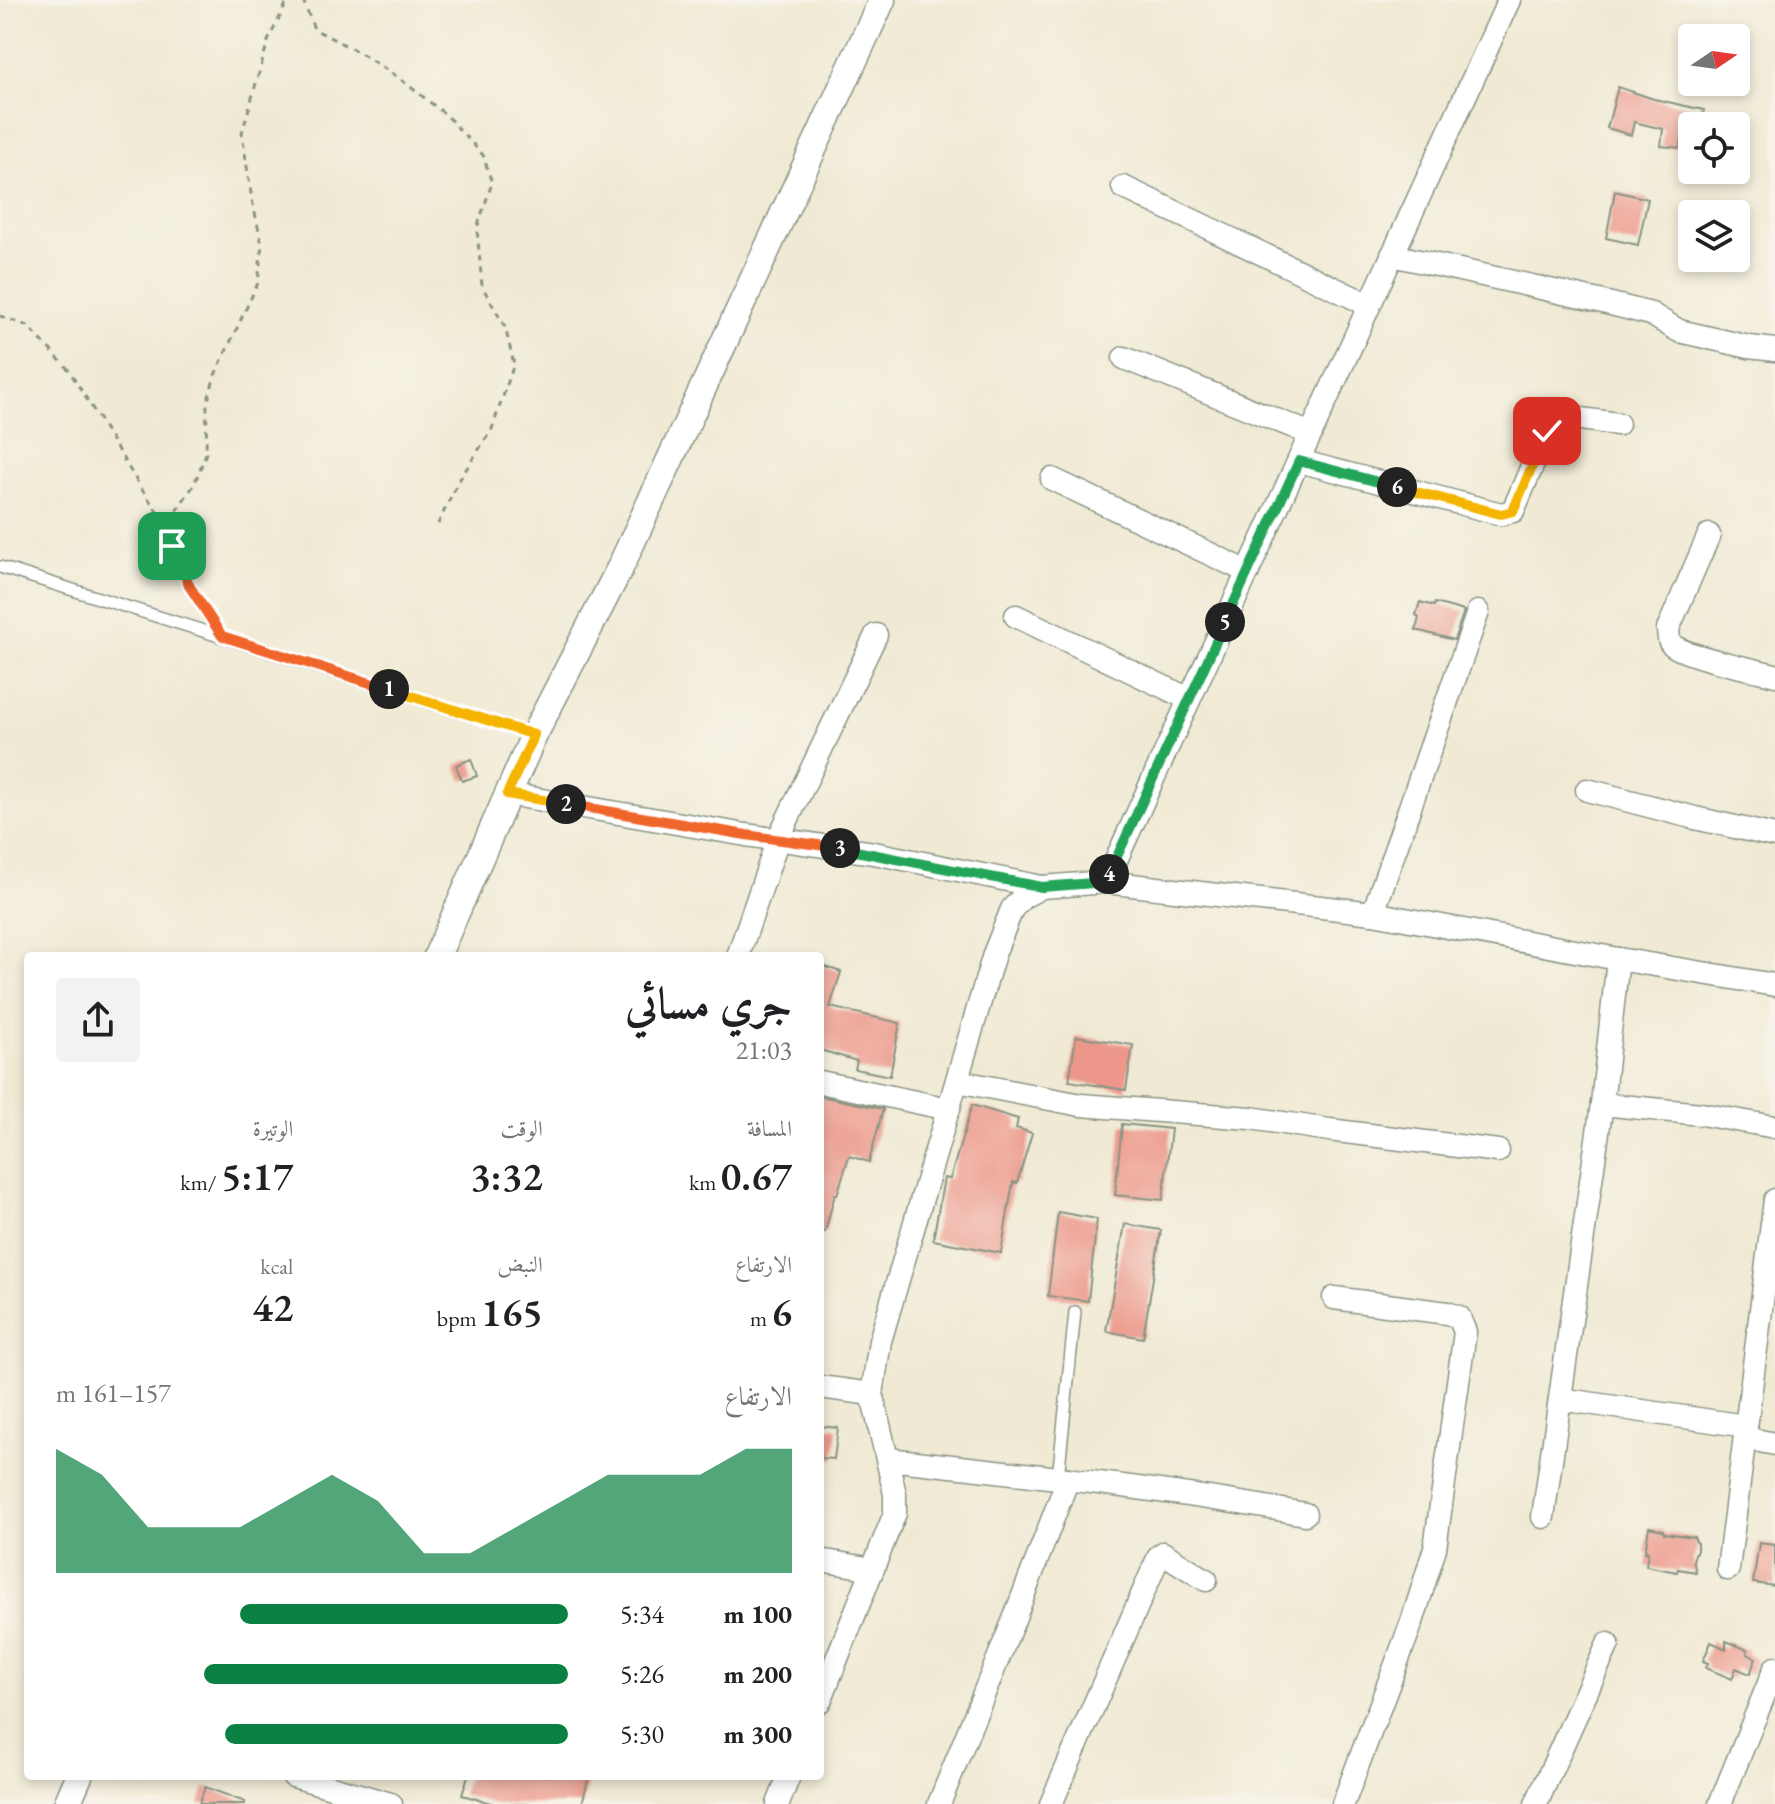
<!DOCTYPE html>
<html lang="ar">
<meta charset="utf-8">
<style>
body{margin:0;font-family:"EB Garamond",Amiri,serif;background:#f2f2f2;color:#202124;direction:rtl;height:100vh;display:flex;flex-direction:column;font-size:30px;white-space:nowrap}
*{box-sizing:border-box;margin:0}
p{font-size:26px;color:#757577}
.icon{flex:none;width:44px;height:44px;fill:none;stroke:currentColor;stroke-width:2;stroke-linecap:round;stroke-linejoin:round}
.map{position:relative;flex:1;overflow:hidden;direction:ltr}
.side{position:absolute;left:24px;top:952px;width:800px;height:828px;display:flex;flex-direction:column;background:#fff;border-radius:8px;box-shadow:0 4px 12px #0003;direction:rtl}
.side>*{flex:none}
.needle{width:52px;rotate:77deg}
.buttons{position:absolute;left:1678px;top:24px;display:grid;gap:16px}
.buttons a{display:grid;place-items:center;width:72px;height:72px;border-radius:8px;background:#fff;box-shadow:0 4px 12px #0003;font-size:40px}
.pin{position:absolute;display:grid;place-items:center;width:68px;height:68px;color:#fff;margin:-34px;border-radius:16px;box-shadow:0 4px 12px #0006}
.km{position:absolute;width:40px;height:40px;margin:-20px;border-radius:50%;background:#222;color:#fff;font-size:22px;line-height:40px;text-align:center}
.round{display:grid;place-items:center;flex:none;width:84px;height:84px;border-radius:8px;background:#f2f2f2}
.overview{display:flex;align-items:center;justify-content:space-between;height:136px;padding:0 32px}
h1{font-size:44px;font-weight:600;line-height:60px}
.metrics{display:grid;grid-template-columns:repeat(3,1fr);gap:12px;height:136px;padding:8px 32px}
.metrics div{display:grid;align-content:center}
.metrics b{font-size:40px;font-weight:600}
.metrics small{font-size:22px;font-weight:400}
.metrics p{font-size:22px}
.chart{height:224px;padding:16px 32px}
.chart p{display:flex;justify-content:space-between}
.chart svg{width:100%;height:144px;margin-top:8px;fill:#0b8043;opacity:.7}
ul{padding:0 32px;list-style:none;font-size:26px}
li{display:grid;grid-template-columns:128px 96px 1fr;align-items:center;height:60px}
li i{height:20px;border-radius:10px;background:#0b8043}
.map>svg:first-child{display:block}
.building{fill:#ec9789}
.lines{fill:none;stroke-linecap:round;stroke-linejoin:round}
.service-casing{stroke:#889484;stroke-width:14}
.minor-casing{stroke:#889484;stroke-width:25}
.tertiary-casing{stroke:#889484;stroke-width:29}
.path{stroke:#889484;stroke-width:3;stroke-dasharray:6 6;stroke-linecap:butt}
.service{stroke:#fff;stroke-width:11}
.minor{stroke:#fff;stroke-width:22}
.tertiary{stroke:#fff;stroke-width:26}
.split-1-casing{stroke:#fff;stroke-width:16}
.split-2-casing{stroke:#fff;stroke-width:16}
.split-3-casing{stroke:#fff;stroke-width:16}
.split-4-casing{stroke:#fff;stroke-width:16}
.split-5-casing{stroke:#fff;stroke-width:16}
.split-6-casing{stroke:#fff;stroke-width:16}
.split-7-casing{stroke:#fff;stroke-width:16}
.split-1{stroke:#f0652b;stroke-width:10}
.split-2{stroke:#f5b400;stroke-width:10}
.split-3{stroke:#f0652b;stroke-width:10}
.split-4{stroke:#22a559;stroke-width:10}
.split-5{stroke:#22a559;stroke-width:10}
.split-6{stroke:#22a559;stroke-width:10}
.split-7{stroke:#f5b400;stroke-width:10}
</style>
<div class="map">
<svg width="1775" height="1804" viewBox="0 0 1775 1804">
<rect width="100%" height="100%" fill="#f7f3e8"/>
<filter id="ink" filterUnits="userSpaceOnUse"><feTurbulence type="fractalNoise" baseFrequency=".0125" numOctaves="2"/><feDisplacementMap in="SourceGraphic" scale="16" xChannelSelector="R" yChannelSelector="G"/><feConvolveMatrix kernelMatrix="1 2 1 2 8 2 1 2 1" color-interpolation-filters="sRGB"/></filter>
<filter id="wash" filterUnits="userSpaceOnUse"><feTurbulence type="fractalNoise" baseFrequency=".006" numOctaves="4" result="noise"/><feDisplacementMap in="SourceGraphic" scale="32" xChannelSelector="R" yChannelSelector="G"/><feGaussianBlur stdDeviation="1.8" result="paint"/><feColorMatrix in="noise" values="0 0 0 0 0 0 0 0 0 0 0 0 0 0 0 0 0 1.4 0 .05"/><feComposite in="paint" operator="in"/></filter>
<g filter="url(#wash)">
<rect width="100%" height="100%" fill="#f0ead4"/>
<g id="blocks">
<g class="building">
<path d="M1618 87 1654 99 1704 110 1701 126H1692V136L1683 135 1680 148 1661 146 1663 129 1634 122 1631 135 1607 128Z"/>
<path d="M1615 191 1648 199 1638 245 1606 238Z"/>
<path d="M1420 602 1434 606 1435 603 1464 611 1454 640 1416 630 1419 617 1416 615Z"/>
<path d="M471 759 477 776 462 781 456 765Z"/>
<path d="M820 965 841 972 830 1007 900 1023 890 1076 855 1069 857 1061 820 1050Z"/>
<path d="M1076 1036 1133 1045 1126 1090 1069 1081Z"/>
<path d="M820 1096 883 1109 869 1162 849 1156 837 1195 835 1194 825 1232 820 1231Z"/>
<path d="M972 1105 1018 1119 1016 1128 1032 1133 1017 1183 1013 1182 1001 1253 933 1240 944 1178 950 1179Z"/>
<path d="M1122 1124 1171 1129 1163 1200 1115 1195Z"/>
<path d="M1058 1212 1097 1219 1088 1301 1048 1296Z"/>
<path d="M1125 1224 1161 1230 1143 1338 1106 1331Z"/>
<path d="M820 1426 838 1428 834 1459 820 1458Z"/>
<path d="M1649 1527 1663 1530 1664 1533 1694 1537 1697 1543V1549L1693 1560 1696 1572 1678 1569 1677 1572 1646 1566 1648 1552H1645Z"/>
<path d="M1759 1543 1775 1545V1586L1753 1583Z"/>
<path d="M1726 1641 1748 1650 1747 1654 1756 1658 1750 1674 1736 1668 1732 1679 1706 1668 1708 1663 1703 1661 1711 1642 1726 1649Z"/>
<path d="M468 1776H589L582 1804H495L462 1795Z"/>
<path d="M205 1787 245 1802V1804H199Z"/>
</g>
</g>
</g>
<g filter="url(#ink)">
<use href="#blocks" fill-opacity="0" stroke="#889484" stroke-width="2"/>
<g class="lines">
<g class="service-casing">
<g id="service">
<path d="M0 567 534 735"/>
<path d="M1058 1478 1075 1312"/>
</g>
</g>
<g class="minor-casing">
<g id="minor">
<path d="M1123 187 1369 305"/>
<path d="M1392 255 1599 301 1651 314 1679 331 1749 347 1775 350"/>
<path d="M1124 358 1311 434"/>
<path d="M1299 461 1501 514 1513 511 1547 431 1556 421 1573 418 1618 424"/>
<path d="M1052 479 1248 572"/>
<path d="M1709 535 1668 629C1668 630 1669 642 1670 642 1677 655 1757 670 1775 675"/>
<path d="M1016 616 1189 699"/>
<path d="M1587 790 1695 818 1775 836"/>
<path d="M507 794 746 835 874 853 1042 887"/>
<path d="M1106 882 1509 0"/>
<path d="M1373 913 1478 612"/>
<path d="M738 956 778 839 876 635"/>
<path d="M957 1081 1081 1105 1250 1118 1329 1130 1498 1151"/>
<path d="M820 1082 949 1109"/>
<path d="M1602 1104 1701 1114 1775 1127"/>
<path d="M1334 1298 1447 1313 1459 1317 1465 1332 1435 1548 1412 1622 1343 1804"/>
<path d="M820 1387 872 1394"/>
<path d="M1560 1399 1746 1426"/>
<path d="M1745 1438 1775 1444"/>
<path d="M888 1459C1027 1474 1167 1489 1305 1514"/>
<path d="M1543 1517 1602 1104 1618 959"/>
<path d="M820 1560 873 1569"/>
<path d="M1728 1569 1775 1200"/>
<path d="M820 1701 895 1513V1494L872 1394 880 1341 994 954 1012 909 1023 897 1042 887 1106 882 1373 913 1618 959 1775 985"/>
<path d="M293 1776 391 1804"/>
<path d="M778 1804 789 1776"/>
<path d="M939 1804 1013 1622 1068 1479"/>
<path d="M1051 1804 1159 1556 1163 1553 1206 1580"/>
<path d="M1536 1804 1608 1644"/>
<path d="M1720 1804 1775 1668"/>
</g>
</g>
<g class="tertiary-casing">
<g id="tertiary">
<path d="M437 956 534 735 620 568 882 0"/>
<path d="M67 1804 79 1776"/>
</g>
</g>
<g class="path">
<path d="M303 0 314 29 362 54 399 78 445 114 483 155 492 183 477 228 482 286 505 327 514 364 492 429 458 482 436 528"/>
<path d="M0 316 28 326 69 370 141 488 166 524"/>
<path d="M210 618C191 588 175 559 167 524L194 485 206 453 207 404 215 375 258 283 262 244 252 200 242 133 268 41 288 0"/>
</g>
<use href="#service" class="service"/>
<use href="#minor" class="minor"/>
<use href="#tertiary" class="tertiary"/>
</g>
</g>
<g class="lines" filter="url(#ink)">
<g class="split-1-casing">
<path id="split-1" d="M172 546 190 587 222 636 389 689"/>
</g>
<g class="split-2-casing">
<path id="split-2" d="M389 689 534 735 507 794 566 804"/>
</g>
<g class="split-3-casing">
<path id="split-3" d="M566 804 746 835 840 848"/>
</g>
<g class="split-4-casing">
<path id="split-4" d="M840 848 1042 887 1106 882 1109 874"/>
</g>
<g class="split-5-casing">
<path id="split-5" d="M1109 874 1225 622"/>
</g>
<g class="split-6-casing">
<path id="split-6" d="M1225 622 1299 461 1397 487"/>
</g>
<g class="split-7-casing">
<path id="split-7" d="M1397 487 1501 514 1513 511 1547 431"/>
</g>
<use href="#split-1" class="split-1"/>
<use href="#split-2" class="split-2"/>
<use href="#split-3" class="split-3"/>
<use href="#split-4" class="split-4"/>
<use href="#split-5" class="split-5"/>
<use href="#split-6" class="split-6"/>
<use href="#split-7" class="split-7"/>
</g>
</svg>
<div class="buttons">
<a><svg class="needle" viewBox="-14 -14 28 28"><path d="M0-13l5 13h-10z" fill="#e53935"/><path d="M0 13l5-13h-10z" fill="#757577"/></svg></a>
<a><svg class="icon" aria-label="locate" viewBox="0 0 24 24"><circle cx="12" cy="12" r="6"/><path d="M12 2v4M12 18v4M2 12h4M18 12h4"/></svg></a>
<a><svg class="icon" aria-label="layers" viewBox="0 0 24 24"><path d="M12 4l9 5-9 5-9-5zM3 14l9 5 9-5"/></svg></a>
</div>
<div class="pin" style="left:172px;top:546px;background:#1e9e55"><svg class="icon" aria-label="arrive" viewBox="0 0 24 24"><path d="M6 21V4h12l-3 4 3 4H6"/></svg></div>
<div class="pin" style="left:1547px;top:431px;background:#d93025"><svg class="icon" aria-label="check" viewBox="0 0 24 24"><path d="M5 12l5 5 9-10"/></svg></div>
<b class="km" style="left:389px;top:689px">1</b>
<b class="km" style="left:566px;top:804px">2</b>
<b class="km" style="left:840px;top:848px">3</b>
<b class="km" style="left:1109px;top:874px">4</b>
<b class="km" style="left:1225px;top:622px">5</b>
<b class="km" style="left:1397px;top:487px">6</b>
<section class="side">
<div class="overview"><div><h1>جري مسائي</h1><p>21:03</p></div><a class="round"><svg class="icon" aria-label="share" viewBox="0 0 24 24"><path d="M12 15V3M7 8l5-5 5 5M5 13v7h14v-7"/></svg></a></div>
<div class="metrics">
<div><p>المسافة</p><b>0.67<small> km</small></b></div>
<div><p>الوقت</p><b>3:32</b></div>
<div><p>الوتيرة</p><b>5:17<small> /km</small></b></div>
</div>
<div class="metrics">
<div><p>الارتفاع</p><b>6<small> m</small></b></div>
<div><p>النبض</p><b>165<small> bpm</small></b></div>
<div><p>kcal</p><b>42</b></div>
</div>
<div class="chart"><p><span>الارتفاع</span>157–161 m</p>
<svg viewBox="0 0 160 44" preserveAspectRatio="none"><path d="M0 44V6L10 14L20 30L30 30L40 30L50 22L60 14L70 22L80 38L90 38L100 30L110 22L120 14L130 14L140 14L150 6L160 6V44z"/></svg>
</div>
<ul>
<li><b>100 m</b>5:34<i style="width:64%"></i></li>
<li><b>200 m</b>5:26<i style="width:71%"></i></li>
<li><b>300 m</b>5:30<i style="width:67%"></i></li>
</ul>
</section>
</div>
